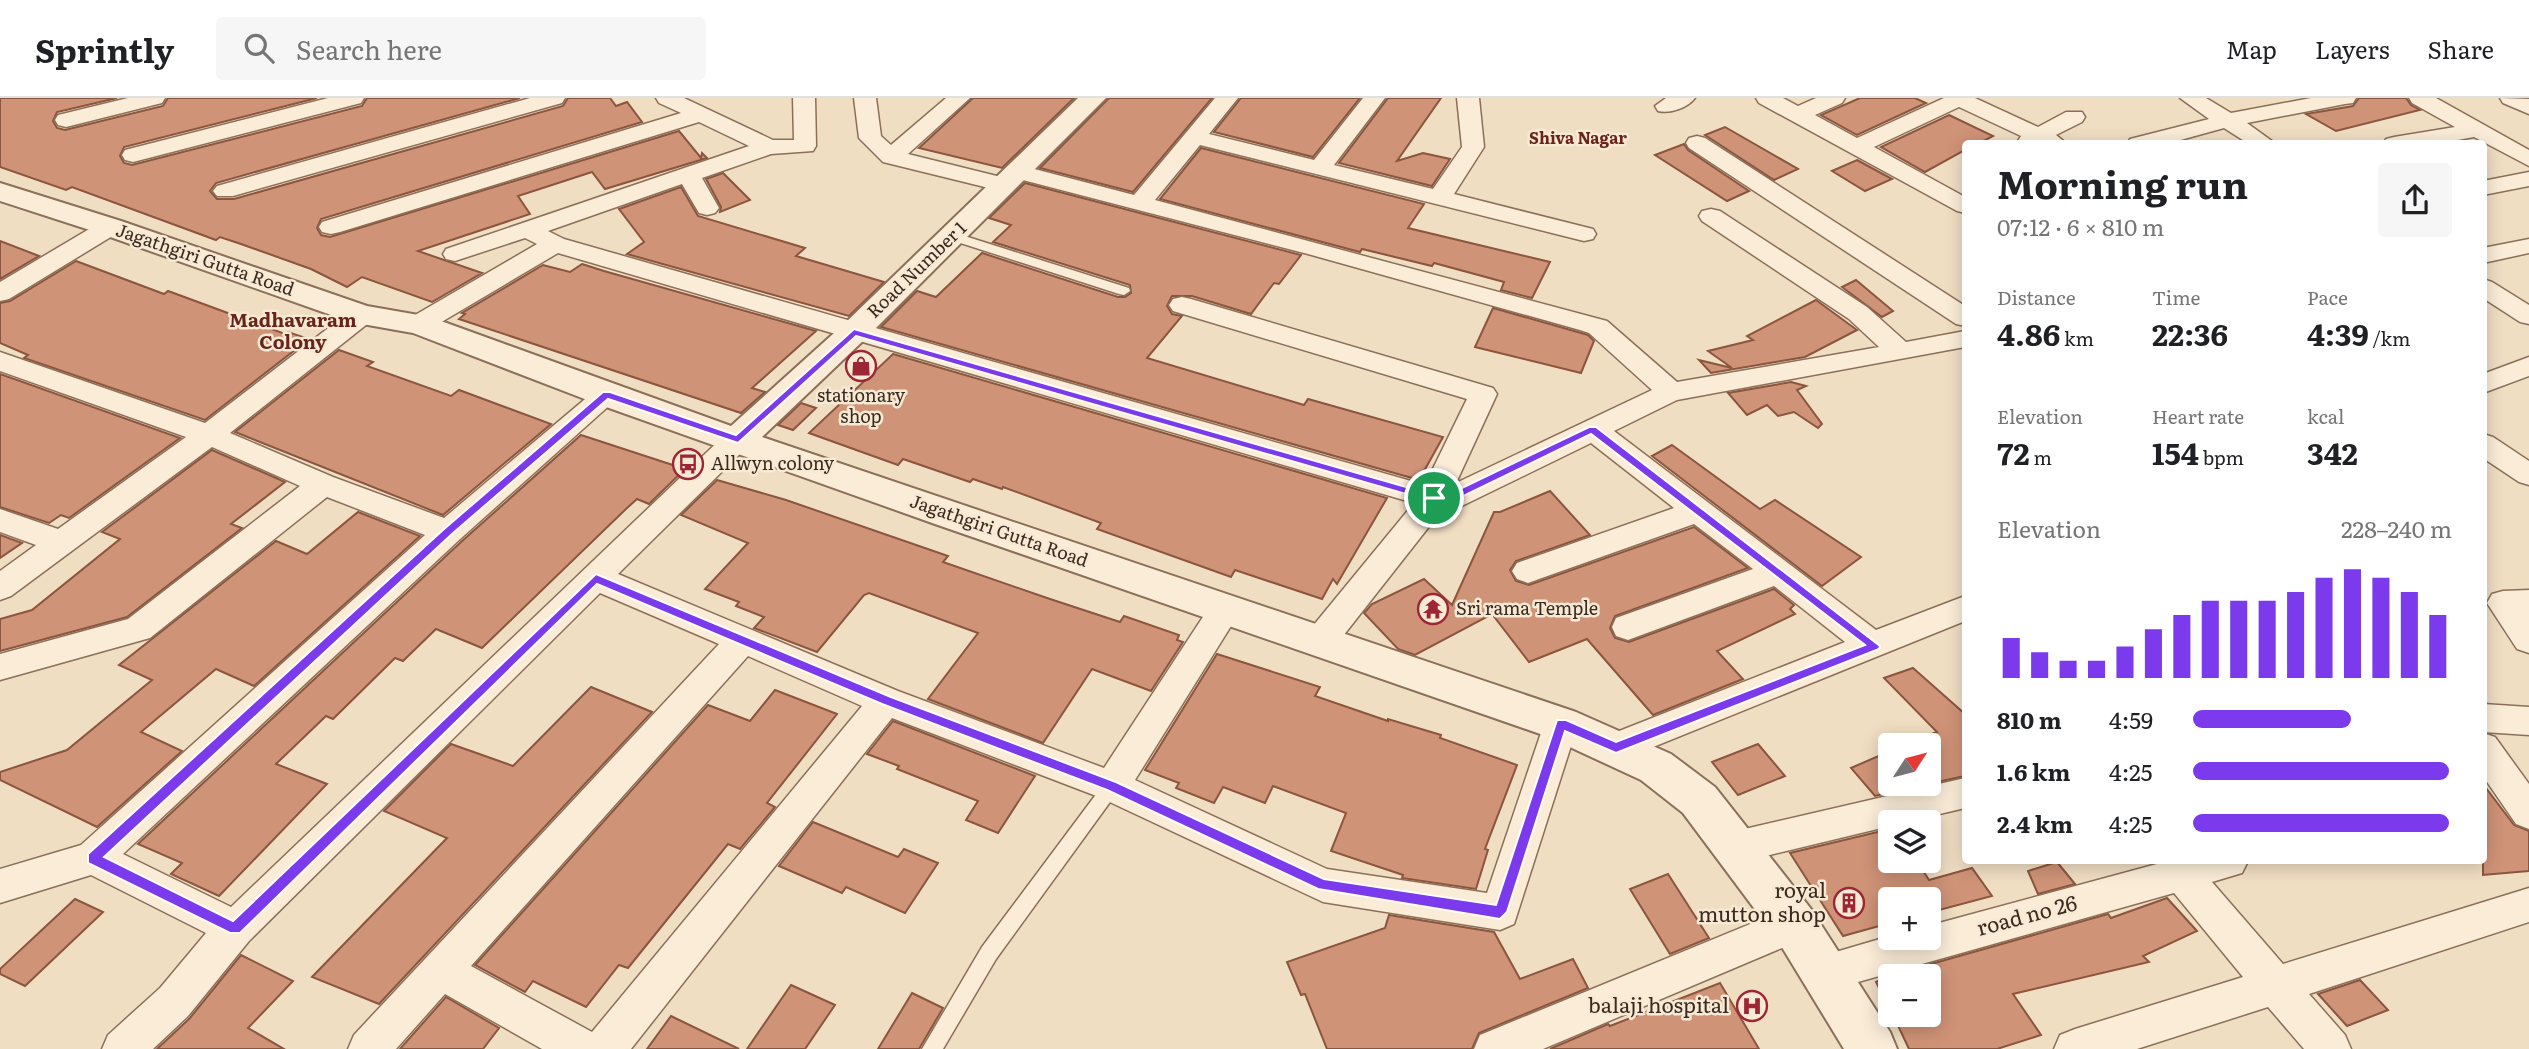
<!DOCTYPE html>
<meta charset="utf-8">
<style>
body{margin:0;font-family:Literata,serif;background:#f6f6f6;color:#202124;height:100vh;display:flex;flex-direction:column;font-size:26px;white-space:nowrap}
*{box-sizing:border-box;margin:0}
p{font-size:23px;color:#757577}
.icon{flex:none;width:38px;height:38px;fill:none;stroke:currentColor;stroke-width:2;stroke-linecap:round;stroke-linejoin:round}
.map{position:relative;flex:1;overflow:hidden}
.panel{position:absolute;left:1962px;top:42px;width:525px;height:724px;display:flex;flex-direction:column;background:#fff;border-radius:7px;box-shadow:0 4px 18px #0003}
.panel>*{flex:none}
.needle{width:46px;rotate:54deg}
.controls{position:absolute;left:1878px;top:635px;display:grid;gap:14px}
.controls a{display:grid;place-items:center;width:63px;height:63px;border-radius:7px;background:#fff;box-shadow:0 4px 18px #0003;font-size:35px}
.pin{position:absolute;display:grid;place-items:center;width:60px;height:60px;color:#fff;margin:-30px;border:4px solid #fff;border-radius:50%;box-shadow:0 2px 7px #0007}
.round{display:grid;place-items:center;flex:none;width:74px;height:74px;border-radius:7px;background:#f6f6f6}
.summary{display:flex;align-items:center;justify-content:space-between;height:119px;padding:0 35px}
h1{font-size:38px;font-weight:700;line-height:52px}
.metrics{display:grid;grid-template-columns:repeat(3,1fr);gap:10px;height:119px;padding:7px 35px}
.metrics div{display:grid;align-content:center}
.metrics b{font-size:30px;font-weight:700}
.metrics small{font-size:19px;font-weight:400}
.metrics p{font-size:19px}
.chart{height:196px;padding:14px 35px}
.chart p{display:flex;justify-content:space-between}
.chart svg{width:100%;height:126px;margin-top:7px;stroke:#7c3aed;stroke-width:6}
ul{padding:0 35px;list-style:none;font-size:23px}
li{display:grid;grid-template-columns:112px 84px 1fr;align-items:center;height:52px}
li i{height:18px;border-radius:9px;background:#7c3aed}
header{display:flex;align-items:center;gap:42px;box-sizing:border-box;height:98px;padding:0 35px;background:#fff;border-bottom:2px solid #e0e0e0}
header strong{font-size:33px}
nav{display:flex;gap:38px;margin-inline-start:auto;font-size:24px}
.search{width:490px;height:63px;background:#f6f6f6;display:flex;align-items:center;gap:18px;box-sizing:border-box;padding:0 24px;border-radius:7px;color:#757577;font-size:26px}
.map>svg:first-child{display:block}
.building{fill:#cf9377;stroke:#8b553e;stroke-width:2}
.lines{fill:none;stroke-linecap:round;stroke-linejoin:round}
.service-casing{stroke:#8b6f59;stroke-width:3}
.minor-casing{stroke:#8b6f59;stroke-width:3}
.tertiary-casing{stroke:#8b6f59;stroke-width:4}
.service{fill:#faecd7;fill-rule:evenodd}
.minor{fill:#faecd7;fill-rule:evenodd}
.tertiary{fill:#faecd7;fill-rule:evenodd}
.route{fill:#7c3aed;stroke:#fff;stroke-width:2;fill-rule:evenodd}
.labels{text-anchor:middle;stroke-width:5;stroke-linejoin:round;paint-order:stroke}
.far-neighbourhood-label{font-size:16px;font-weight:bold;fill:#68241b;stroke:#f7e9d3}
.street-label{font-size:18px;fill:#3a291e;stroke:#f7e9d3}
.poi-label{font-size:18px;fill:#3a291e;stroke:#f7e9d3;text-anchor:start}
.neighbourhood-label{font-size:19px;font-weight:bold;fill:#68241b;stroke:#f7e9d3}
.near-poi-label{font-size:21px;fill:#3a291e;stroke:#f7e9d3;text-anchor:end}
.near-street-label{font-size:21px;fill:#3a291e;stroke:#f7e9d3}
</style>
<header>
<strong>Sprintly</strong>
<div class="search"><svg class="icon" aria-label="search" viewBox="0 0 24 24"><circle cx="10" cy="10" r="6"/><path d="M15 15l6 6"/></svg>Search here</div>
<nav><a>Map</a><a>Layers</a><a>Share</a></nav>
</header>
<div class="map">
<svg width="2529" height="951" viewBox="0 0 2529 951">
<rect width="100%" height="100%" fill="#f0dec3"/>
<g class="building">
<path d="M0 0H117L57 14 53 23 57 30 65 32 163 8 168 0H317L124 49 120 58 124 65 132 67 362 8 367 0H520L216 85 210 93 217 101H234L563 8 568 0H610L616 8 627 4 642 24 321 121 317 130 321 137 330 139 679 33 701 60 702 55 707 60 605 91 592 74 518 98 530 116 418 153 482 175 432 204 362 179 347 189 311 171 241 146 220 139 216 142 72 89 66 92 0 69Z"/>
<path d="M973 0H1074L1002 70 919 50Z"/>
<path d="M1109 0H1212L1133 94 1040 70Z"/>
<path d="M1241 0H1360L1313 59 1214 34Z"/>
<path d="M1388 0H1441L1397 63 1423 55 1450 61 1432 88 1339 65Z"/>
<path d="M1860 0H1915L1926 5 1857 37 1821 17Z"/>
<path d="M2359 0H2406L2411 7 2420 12 2336 33 2306 16 2353 8Z"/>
<path d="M1949 17 1993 38 1978 46H1965V52L1925 74 1881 49Z"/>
<path d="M1725 29 1798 71 1774 82 1705 37Z"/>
<path d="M1684 46 1688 52 1749 93 1727 103 1655 57Z"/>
<path d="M1201 50 1424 106 1408 130 1550 164 1532 200 1501 192 1504 184 1434 165 1432 168 1362 151 1360 154 1160 101Z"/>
<path d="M1857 62 1892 81 1865 93 1832 73Z"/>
<path d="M723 75 750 102 720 114 721 109 706 81Z"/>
<path d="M1025 85 1301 157 1279 186 1274 185 1251 216 1192 198H1172L1167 208 1172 216 1182 218 1147 260 1304 307 1308 301 1443 339 1419 382 881 229 917 193 936 199 982 155 1118 199H1125L1131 195 1130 187 993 144 1011 127 989 120Z"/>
<path d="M681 89 698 118 805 150 796 158 884 184 849 218 627 156 644 144 619 111Z"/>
<path d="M0 143 39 158 0 181Z"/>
<path d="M76 163 164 196 168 193 285 236 288 234 309 241 205 322 24 260 28 257 0 245V205L10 203Z"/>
<path d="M582 166 604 173 816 233 752 290 765 294 741 315 459 221 465 216 462 215 543 167 570 174Z"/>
<path d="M1856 182 1893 213 1882 219 1842 189Z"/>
<path d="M1816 202 1857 232 1805 259 1711 275 1699 262 1732 270 1708 253 1753 242 1747 238Z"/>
<path d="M1493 210 1588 237 1594 243 1581 275 1475 249Z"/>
<path d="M339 252 373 264 367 268 451 298 459 292 551 326 443 417 235 334Z"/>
<path d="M893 256 1387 400 1337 486 1333 481 1322 501 1235 472 1231 479 1097 431 1101 425 1003 389 1002 391 973 381 970 384 903 361 898 367 809 335Z"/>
<path d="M0 276 180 340 69 420 61 417 49 425 0 409Z"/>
<path d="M1791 284 1806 288 1797 292 1822 326 1818 330 1794 314 1778 318 1767 307 1747 317 1728 295Z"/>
<path d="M801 305 816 310 793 332 778 327Z"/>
<path d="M581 337 685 371 649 406 637 401 627 410 482 550 436 531 403 563 395 560 333 621 326 618 276 666 327 686 219 798 171 776 182 765 138 746 461 444Z"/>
<path d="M1672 347 1760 411 1775 402 1861 459 1822 488 1652 358Z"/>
<path d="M212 352 285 384 231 426 242 430 127 519 0 553V521L32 512 120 441 102 434Z"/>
<path d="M717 382 786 402 948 458 943 464 1050 501 1120 524 1124 518 1179 537 1177 542 1183 544 1151 593 1092 571 1043 645 928 601 978 535 869 495 864 497 817 554 754 530 764 519 736 508 739 504 705 491 748 445 681 417Z"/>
<path d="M1550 393 1590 437 1516 463 1510 472 1516 483 1529 487 1694 429 1748 470 1615 518 1610 530 1615 540 1629 544 1774 491 1794 507 1790 511 1795 516 1717 553 1743 581 1653 617 1587 541 1529 564 1492 516 1415 557 1398 551 1364 515 1372 506 1424 481 1452 507 1494 414H1500Z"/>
<path d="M358 414 420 438 254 588 216 571 141 634 182 653 97 729 0 682V674L67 652 152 582 119 567 276 443 307 456Z"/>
<path d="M0 437 22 445 0 460Z"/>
<path d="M1217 556 1320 589 1315 598 1388 623V621L1441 637 1440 640 1517 667 1485 751 1488 752 1476 791 1402 780 1403 777 1331 753 1346 715 1273 688 1265 705 1223 689 1214 705 1176 690 1179 685 1145 672Z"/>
<path d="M1913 570 1965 616V678L1928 686V648L1901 647 1937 634 1884 580Z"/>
<path d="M591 589 652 614 379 906 312 879 447 740 384 713 451 646 513 668Z"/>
<path d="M775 592 837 616 767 705 775 709 740 751 728 746 628 870 619 867 586 909 533 883 525 894 475 867 708 607 750 623Z"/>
<path d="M893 623 1035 678 998 735 966 722 978 703 897 671 899 668 867 656Z"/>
<path d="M1758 646 1785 678 1738 697 1712 664Z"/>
<path d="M1890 653V686H1927L1875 698 1851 670Z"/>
<path d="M2483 686 2514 727 2529 733V773L2483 777Z"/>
<path d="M813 724 898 759 904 751 938 765 905 815 846 789 842 795 779 768Z"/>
<path d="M1890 731V763H1917L1929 782 1972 770 1992 798 1928 815V802H1890V825L1843 838 1790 755Z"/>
<path d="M2057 764 2075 786 2038 796 2028 773Z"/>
<path d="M1668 776 1709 840 1670 856 1630 791Z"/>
<path d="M2167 800 2197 833 2143 858 2149 864 2013 896 2041 937 1997 951H1909L1893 917H1928V878H1890V912L1876 884 1885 879 2108 816 2111 820Z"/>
<path d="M75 801 103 814 25 888 0 876V871Z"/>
<path d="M1389 817 1494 834 1520 881 1573 861 1588 890 1479 935 1472 951H1327L1305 896 1301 897 1287 864 1385 830Z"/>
<path d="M241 857 293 883 248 930 284 951H157L190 920Z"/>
<path d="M2360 882 2388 912 2347 928 2318 896Z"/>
<path d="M1720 885 1759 951H1550L1608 926 1610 928Z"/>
<path d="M791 887 835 907 805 951H747Z"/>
<path d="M912 895 943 910 919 951H878Z"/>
<path d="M446 899 499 930 483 951H400Z"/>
<path d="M671 918 739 951H647Z"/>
</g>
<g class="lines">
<g class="service-casing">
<g id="service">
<path d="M952 134 1129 190 1130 193 1124 197 1119 196 948 141V135Z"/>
<path d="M1112 680 1118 683 1121 688 1118 693 996 861 943 951H922L982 849 1106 683Z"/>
</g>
</g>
<g class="minor-casing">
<g id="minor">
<path d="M128 0H165L162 5 66 29 58 27 55 22 58 17Z"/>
<path d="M328 0H364L361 5 133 64 125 62 122 57 125 52Z"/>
<path d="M530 0H565L562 5 233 98H217L213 93 217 88Z"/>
<path d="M656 0H684L773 42H794L793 0H815L816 48 813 53 771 56 702 80 719 110 715 115 707 117 699 115 682 86 548 133 564 141 1425 387 1467 301 1173 213 1169 207 1173 201 1182 199 1191 201 1493 290 1497 296 1456 385 1652 292 1589 235 1580 232 1308 156 1011 79 1007 74 1011 69 1019 67 1134 97 1215 0H1238L1209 36 1314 62 1363 0H1385L1334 67 1433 91 1462 49 1457 0H1479L1484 49 1454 96 1593 131 1596 136 1593 141 1584 143 1200 47 1155 102 1607 223 1677 284 1879 249 1849 221 1702 123 1699 118 1702 113 1711 111 1720 113 1867 209 1906 244 1965 233V249L1677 302 1614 333 1876 532 1965 498V523L1616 664 1604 659 1598 649 1604 639 1845 544 1774 488 1628 542 1616 538 1612 529 1616 520 1753 471 1694 426 1539 481 1528 485 1517 481 1512 473 1517 465 1674 410 1591 345 1435 421 1332 552 1320 556 1308 552 1304 543 1308 534 1414 405 558 155 428 232 419 234 410 232 406 226 410 220 537 146 525 140 455 163 446 161 443 156 446 151 749 48 699 24 340 134 331 136 322 134 319 129 322 124 681 15 659 5Z"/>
<path d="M854 0H876L881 38 891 47 946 0H970L908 56 1013 82 1017 87 1013 92 1005 94 883 64 859 40Z"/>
<path d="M1666 0H1695C1687 10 1670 16 1658 13L1655 8Z"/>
<path d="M1756 0H1783L1798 8 1816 0H1845L1842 5 1815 17 1857 40 1944 0H1975L2038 29 2066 14H2082L2085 19 2082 24 2056 37 2067 46H2016L2021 38 1959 9 1874 49 1965 99V115L1957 113 1759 5Z"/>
<path d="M2180 0H2206L2231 15 2311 0H2356L2353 5 2345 6 2247 25 2276 46H2249L2224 30 2166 46H2127L2130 41 2209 21Z"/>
<path d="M2409 0H2436L2529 52V68L2474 39 2436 46H2383L2386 41 2394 39 2455 29 2412 5Z"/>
<path d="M2500 0 2529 1V16L2503 5Z"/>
<path d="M1697 38 1705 40 1965 208V228L1956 226 1689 50 1686 45 1689 40Z"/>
<path d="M2529 74V88L2483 97V83Z"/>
<path d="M110 122 119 124 122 129 119 134 9 201 0 203V184L101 124Z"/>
<path d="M2529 141V155L2483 165V150Z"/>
<path d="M2483 181 2492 184 2529 207V226L2520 224 2483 200Z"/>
<path d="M362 209 371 211 375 217 371 223 230 335 333 379 444 420 597 291 607 288 617 291 621 297 459 442 123 756 231 809 728 334 738 331 748 334 752 341 748 348 618 476 898 593 1104 670 1214 502 1225 499 1236 502 1241 511 1236 520 1135 682 1327 771 1487 795 1544 626 1549 616 1561 612 1573 616 1578 626 1514 826 1500 832 1323 804 1099 699 892 620 631 951H542L445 896 396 951H348L354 937 719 546 600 495 249 843 188 918 153 951H102L108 937 160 890 206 835 91 777 0 805V771L81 747 425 437 327 399 150 540 0 582V556L128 521 300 388 212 349 11 498 0 502V473L36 447 0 434V411L58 431 186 339 0 273V254L205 325 353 211ZM748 558 862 608 592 934 471 868Z"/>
<path d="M2529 259V278L2483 295V276Z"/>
<path d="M2483 336 2493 339 2529 363V387L2519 384 2483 360Z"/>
<path d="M2529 492V555L2517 551 2487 505 2492 496 2503 493Z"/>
<path d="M2483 606 2529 609V637L2483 634Z"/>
<path d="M2483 635 2495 639 2529 686V731L2516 726 2483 678Z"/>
<path d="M1965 680V710L1906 724H1890V728L1736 765 1723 761 1717 749 1723 737 1736 733Z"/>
<path d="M2168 763H2248L2242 775 2212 784 2283 866 2529 790V824L2309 896 2345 937 2351 951H2304L2268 909 2137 951H2054L2060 937 2075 931 2243 879 2174 795 1826 893 1812 887 1806 874 1812 861 1890 838 1928 840V828Z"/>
<path d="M1794 808 1808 813 1813 826 1808 839 1543 951H1474L1480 937Z"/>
</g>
</g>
<g class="tertiary-casing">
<path id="tertiary" d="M1078 0H1106L865 241 762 339 1576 614 1671 656 1715 689 1811 811 1890 934 1897 951H1844L1777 841 1683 715 1641 682 1546 638 935 426 595 305 413 235 351 224 99 135 0 103V85L121 123 367 208 430 219 731 328 843 227Z"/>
</g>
<use href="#service" class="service"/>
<use href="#minor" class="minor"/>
<use href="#tertiary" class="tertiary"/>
</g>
<path class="route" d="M854 231 1434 397 1439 401 1589 329H1596L1880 548 1879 551 1616 655 1565 633 1507 814 1500 821 1318 791 1107 692 882 606 597 486 240 835H230L88 765V756L444 431 603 294H610L736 337ZM856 238 1427 402 1419 413 1424 417 1591 336 1865 547 1616 644 1566 622H1557L1496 807 1324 781 1116 684 891 599 596 476 233 823 104 759 452 436 608 301 738 345Z"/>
<defs>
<g id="shop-ring" transform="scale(1.575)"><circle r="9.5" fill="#f7e9d3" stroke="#9c2633" stroke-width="1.5"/><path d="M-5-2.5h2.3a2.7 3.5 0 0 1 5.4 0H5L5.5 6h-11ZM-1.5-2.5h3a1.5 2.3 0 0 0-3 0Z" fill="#9c2633"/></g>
<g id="bus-ring" transform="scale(1.575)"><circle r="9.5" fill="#f7e9d3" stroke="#9c2633" stroke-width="1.5"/><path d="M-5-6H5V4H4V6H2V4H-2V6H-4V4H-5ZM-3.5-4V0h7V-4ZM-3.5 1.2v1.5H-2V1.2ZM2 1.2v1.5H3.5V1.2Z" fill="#9c2633"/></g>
<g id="temple-ring" transform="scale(1.575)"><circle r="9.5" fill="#f7e9d3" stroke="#9c2633" stroke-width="1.5"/><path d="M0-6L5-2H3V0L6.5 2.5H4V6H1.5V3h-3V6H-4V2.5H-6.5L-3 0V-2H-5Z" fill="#9c2633"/></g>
<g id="building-ring" transform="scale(1.575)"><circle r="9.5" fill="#f7e9d3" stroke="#9c2633" stroke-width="1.5"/><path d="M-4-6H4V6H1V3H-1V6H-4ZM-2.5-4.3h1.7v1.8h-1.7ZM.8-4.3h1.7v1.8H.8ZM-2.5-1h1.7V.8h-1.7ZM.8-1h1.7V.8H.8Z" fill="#9c2633"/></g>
<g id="hospital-ring" transform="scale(1.575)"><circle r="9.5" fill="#f7e9d3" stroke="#9c2633" stroke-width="1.5"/><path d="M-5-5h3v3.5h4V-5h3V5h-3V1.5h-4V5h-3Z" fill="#9c2633"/></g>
</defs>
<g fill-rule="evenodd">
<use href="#shop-ring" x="861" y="268"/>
<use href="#bus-ring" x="688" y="366"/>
<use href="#temple-ring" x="1433" y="511"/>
<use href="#building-ring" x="1849" y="805"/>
<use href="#hospital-ring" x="1752" y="908"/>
</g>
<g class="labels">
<g class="far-neighbourhood-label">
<text x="1578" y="46">Shiva Nagar</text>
</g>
<g class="street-label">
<text transform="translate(205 162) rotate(19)" y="6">Jagathgiri Gutta Road</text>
<text transform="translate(917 172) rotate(-44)" y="6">Road Number 1</text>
<text transform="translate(999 433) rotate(19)" y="6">Jagathgiri Gutta Road</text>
</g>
<g class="poi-label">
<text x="861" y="304" text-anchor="middle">stationary<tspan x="861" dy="21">shop</tspan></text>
<text x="711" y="372">Allwyn colony</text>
<text x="1456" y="517">Sri rama Temple</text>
</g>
<g class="neighbourhood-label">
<text x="293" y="229">Madhavaram<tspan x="293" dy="22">Colony</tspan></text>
</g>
<g class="near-poi-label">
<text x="1826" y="800">royal<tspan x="1826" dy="24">mutton shop</tspan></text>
<text x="1729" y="915">balaji hospital</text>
</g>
<g class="near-street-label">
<text transform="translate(2027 818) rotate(-15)" y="7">road no 26</text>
</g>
</g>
</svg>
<div class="controls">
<a><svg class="needle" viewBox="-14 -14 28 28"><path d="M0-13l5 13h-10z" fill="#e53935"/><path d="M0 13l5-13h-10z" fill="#757577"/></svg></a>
<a><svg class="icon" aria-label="layers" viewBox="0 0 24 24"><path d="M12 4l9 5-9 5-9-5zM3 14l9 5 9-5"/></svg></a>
<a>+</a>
<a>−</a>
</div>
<div class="pin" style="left:1434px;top:400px;background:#1e9e55"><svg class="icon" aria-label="arrive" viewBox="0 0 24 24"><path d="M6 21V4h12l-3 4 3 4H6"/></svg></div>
<section class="panel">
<div class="summary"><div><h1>Morning run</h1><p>07:12 · 6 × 810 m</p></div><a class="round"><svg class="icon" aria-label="share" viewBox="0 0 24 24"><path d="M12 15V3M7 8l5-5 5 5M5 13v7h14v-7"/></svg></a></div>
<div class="metrics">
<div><p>Distance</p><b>4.86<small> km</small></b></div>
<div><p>Time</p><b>22:36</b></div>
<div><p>Pace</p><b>4:39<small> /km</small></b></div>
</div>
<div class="metrics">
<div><p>Elevation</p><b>72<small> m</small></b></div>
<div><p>Heart rate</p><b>154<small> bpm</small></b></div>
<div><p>kcal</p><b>342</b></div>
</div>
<div class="chart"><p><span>Elevation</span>228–240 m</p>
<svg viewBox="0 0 160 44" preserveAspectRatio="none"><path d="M5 44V30M15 44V35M25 44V38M35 44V38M45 44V33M55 44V27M65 44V22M75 44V17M85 44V17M95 44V17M105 44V14M115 44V9M125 44V6M135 44V9M145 44V14M155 44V22"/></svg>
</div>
<ul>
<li><b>810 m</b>4:59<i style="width:61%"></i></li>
<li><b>1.6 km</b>4:25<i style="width:99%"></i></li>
<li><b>2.4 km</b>4:25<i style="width:99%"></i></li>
</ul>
</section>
</div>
